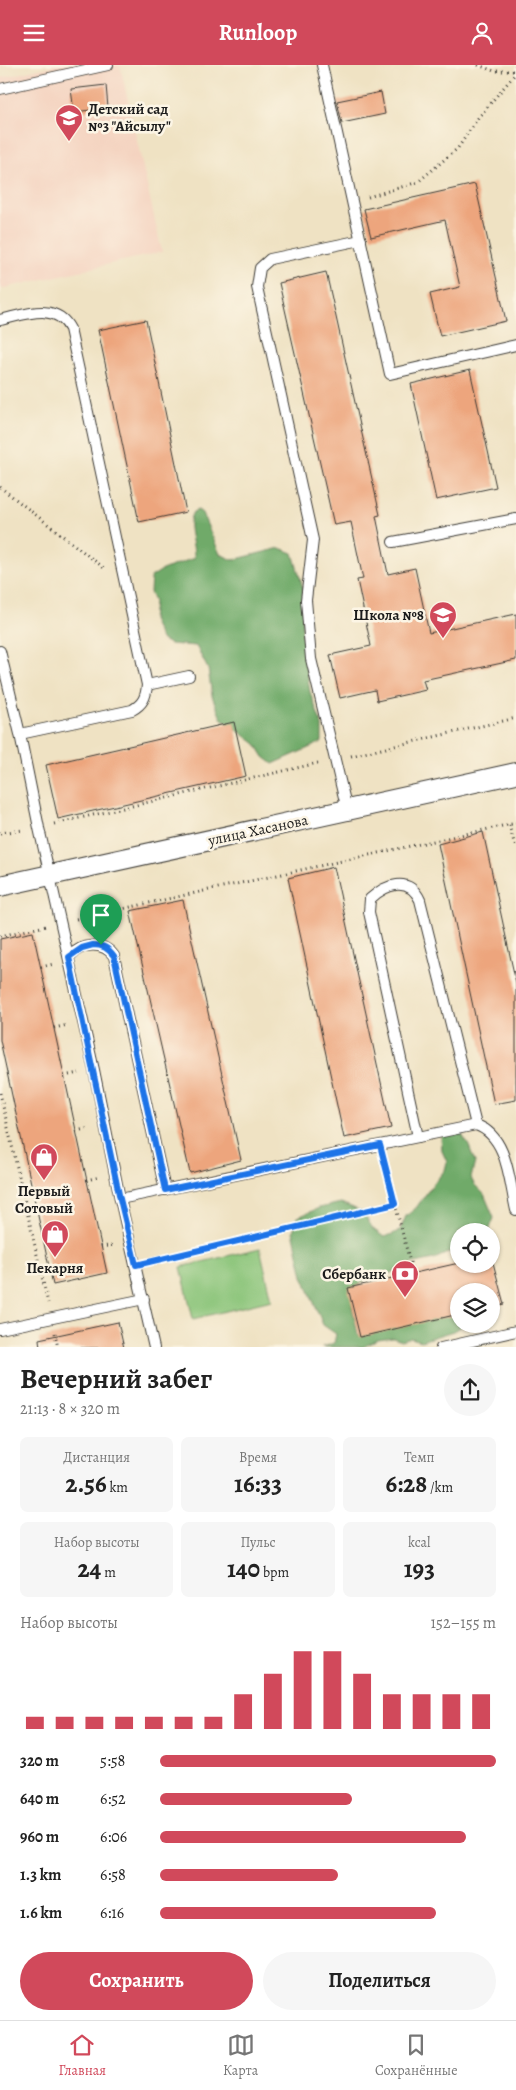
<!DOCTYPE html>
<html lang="ru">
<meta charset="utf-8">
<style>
body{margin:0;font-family:Alegreya,serif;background:#f6f6f6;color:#222;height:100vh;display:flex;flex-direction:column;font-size:19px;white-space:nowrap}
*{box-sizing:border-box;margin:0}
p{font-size:16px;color:#767676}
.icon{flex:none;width:28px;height:28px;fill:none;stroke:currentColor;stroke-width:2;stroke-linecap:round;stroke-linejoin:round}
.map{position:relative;height:1282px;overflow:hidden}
.side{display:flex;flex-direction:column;background:#fff;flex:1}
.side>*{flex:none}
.buttons{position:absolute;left:450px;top:1158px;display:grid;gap:10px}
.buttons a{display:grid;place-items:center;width:50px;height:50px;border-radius:50%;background:#fff;box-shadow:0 1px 4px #0004;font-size:25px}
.pin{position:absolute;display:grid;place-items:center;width:42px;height:42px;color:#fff;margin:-51px -21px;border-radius:50% 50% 50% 0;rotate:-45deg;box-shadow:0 0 5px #0007}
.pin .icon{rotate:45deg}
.round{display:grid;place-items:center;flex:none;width:52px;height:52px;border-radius:26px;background:#f6f6f6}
.headline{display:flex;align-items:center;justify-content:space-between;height:85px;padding:0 20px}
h1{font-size:28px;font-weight:700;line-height:38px}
.stats{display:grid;grid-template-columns:repeat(3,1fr);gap:8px;height:85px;padding:5px 20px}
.stats div{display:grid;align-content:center;border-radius:8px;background:#f6f6f6;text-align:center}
.stats b{font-size:25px;font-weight:700}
.stats small{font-size:14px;font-weight:400}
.stats p{font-size:14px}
.chart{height:140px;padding:10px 20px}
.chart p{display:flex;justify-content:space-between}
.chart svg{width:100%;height:90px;margin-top:5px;stroke:#d1495b;stroke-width:6}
.cta{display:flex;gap:10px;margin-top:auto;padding:10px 20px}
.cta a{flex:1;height:58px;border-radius:30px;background:#d1495b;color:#fff;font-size:20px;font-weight:700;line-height:58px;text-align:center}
.cta a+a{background:#f6f6f6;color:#222}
ul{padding:0 20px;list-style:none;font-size:16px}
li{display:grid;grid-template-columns:80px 60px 1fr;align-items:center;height:38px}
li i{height:12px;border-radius:6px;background:#d1495b}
header{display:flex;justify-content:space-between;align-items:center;height:65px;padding:0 20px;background:#d1495b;color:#fff;font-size:22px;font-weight:700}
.tabs{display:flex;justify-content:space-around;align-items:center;height:70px;border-top:1px solid #e0e0e0;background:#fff;font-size:14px;color:#767676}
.tabs a{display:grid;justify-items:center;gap:2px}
.tabs .selected{color:#d1495b}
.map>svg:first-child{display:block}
.built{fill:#f4d3c0}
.green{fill:#8ac479;stroke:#53704a}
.forest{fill:#6faa69;stroke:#466342}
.building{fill:#eda57d}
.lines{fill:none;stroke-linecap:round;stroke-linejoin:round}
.lane-casing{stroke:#3c3a35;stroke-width:12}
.street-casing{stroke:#3c3a35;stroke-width:22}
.path{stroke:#3c3a35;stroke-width:3;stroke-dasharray:1 4;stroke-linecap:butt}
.lane{stroke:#fff;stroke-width:10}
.street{stroke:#fff;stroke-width:20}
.route-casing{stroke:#fff;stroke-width:10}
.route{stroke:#1a73e8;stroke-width:6}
.labels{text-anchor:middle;stroke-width:5;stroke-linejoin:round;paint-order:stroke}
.poi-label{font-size:15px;font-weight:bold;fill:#1c1c1c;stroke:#fcf5e5;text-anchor:end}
.street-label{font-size:15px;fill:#1c1c1c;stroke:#fcf5e5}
</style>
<header><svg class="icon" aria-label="menu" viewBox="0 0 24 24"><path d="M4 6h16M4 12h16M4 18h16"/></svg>Runloop<svg class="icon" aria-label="person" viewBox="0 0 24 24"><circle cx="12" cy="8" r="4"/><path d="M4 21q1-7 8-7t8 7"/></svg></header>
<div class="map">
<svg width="516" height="1283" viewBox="0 0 516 1283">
<rect width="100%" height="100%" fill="#fcf5e5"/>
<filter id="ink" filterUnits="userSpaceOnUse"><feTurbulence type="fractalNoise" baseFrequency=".02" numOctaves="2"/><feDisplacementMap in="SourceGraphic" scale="10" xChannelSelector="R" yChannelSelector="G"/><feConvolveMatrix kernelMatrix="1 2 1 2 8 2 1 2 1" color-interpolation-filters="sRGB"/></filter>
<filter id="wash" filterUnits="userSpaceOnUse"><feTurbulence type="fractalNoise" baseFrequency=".0096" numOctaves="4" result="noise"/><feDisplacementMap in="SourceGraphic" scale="20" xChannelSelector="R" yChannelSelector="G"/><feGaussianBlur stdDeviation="1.12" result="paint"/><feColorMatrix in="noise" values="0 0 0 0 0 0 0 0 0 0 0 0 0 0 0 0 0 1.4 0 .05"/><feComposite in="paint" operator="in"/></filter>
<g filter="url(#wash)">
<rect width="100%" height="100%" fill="#efe2c3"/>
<path class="built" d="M57 0H120L162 187 0 224V13Z"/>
<path class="green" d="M260 1183 272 1235 193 1254 181 1202Z"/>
<g class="forest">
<path d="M198 445 202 448 220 489 233 495 280 483 293 488 303 523 302 567 304 585 310 627 322 660V677L273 699 264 692 256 679 221 653 212 631 208 604 196 581 170 579 161 574 152 555 154 537 150 527 151 512 162 505 194 493C195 479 185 460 193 447Z"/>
<path d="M448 1065H459L469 1081 475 1097 471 1113 474 1119 484 1129 494 1153 489 1166H459V1187L448 1188 434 1194 406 1200 391 1208 376 1210 361 1217 355 1229 352 1241 358 1270 459 1242V1259H466L453 1266 421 1276 411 1273 402 1276 393 1273 378 1275 363 1282H322L334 1278 336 1269 323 1260 303 1211 293 1166 298 1152 319 1143 341 1138 363 1147 373 1164 384 1172 393 1169 400 1165 406 1151 416 1143 433 1119 445 1105 447 1097 442 1086 441 1073Z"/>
</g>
<g id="blocks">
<g class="building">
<path d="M106 20 108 43 74 47 71 24Z"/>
<path d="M381 27 385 49 342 58 337 36Z"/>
<path d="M475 119 506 256 440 271 430 229 460 222 445 155 371 172 364 144Z"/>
<path d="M326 207 380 450 376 451 388 509 415 503 429 568 516 549V595L423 615 426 625 377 636 375 625 340 633 330 590 371 581 357 515 363 514 351 457 334 460 279 218Z"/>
<path d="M146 255 186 447 139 457 98 265Z"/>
<path d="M470 305 496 422 436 435 411 319Z"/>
<path d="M234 657 246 711 58 754 46 700Z"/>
<path d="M483 767 516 918V1035L494 1039 438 779Z"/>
<path d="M334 802 391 1063 344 1073 288 813Z"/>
<path d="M183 835 241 1095 190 1108 130 846Z"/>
<path d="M33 867 107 1208 53 1220 0 975V874Z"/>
<path d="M491 1190 504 1239 491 1242V1226H459V1249L360 1272 348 1223 459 1198 491 1199Z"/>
<path d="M118 1257 124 1283H40L39 1274Z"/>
</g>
</g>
</g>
<g filter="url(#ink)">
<use href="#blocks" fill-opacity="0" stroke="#3c3a35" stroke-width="1"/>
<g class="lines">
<g class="lane-casing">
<g id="lane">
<path d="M322 0 390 309 516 280"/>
<path d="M0 24 108 0"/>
<path d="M0 255C24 250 56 236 70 264L147 620C146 632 143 639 132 645L20 669 0 586"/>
<path d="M393 477 516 454"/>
<path d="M147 620 189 611"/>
<path d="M20 669 39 763 94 1005 120 1134 154 1283"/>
<path d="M347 745 311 594 306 535 313 475 257 222 260 203 270 194 361 175"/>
<path d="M69 892C81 878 103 876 114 891L165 1125"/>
<path d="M418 1072 369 847 370 834C386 819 409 811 420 835L476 1060"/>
<path d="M120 1134 476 1060C508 1071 509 1116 516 1145"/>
<path d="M0 1264 144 1234"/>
<path d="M441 1283 516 1266"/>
</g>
</g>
<g class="street-casing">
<path id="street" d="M0 821 516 708"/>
</g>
<g class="path">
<path d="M478 0 494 6H516"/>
<path d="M516 0V1"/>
<path d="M368 132 418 117 458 83 478 53 516 8"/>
<path d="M0 422 104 503"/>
<path d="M351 691 516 653"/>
<path d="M54 759 318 698"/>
<path d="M509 760 516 784"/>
<path d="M0 768 23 765"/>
<path d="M76 854 516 758"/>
<path d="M0 871 46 861"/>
<path d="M41 902 54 899"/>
<path d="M54 963 68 960"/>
<path d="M64 1011 79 1008"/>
<path d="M0 1028 48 1238"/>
<path d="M76 1066 90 1063"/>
<path d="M86 1115 100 1112"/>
<path d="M395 1139 413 1209"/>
<path d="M101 1182 115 1180"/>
<path d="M151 1196 395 1139 384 1095"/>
<path d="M55 1268 58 1283"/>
</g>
<use href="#lane" class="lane"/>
<use href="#street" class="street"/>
</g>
</g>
<g class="lines" filter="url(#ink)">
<g class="route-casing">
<path id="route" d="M93 880C103 880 108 883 114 891L165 1125 380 1080 395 1139 136 1200 120 1134 69 892 82 883Z"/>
</g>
<use href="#route" class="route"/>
</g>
<defs>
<g id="school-pin" transform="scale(1.4375)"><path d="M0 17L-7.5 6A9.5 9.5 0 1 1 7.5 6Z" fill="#d1495b" stroke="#fcf5e5"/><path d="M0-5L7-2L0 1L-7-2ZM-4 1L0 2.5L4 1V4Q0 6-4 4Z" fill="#fff"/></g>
<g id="shop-pin" transform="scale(1.4375)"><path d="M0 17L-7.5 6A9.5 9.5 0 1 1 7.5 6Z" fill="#d1495b" stroke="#fcf5e5"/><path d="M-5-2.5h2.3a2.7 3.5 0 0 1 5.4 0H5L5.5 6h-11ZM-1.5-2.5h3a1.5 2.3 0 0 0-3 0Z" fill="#fff"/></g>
<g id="bank-pin" transform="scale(1.4375)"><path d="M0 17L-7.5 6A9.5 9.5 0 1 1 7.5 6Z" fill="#d1495b" stroke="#fcf5e5"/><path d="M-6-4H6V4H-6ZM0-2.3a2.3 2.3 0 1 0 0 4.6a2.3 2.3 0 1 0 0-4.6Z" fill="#fff"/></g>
</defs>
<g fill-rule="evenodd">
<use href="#school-pin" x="69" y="53"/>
<use href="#school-pin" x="443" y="550"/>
<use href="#shop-pin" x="44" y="1092"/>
<use href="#shop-pin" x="55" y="1169"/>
<use href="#bank-pin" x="405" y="1209"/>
</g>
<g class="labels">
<g class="poi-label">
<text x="88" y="49" text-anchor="start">Детский сад<tspan x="88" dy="17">№3 "Айсылу"</tspan></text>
<text x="424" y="555">Школа №8</text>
<text x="44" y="1131" text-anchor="middle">Первый<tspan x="44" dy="17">Сотовый</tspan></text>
<text x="55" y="1208" text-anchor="middle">Пекарня</text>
<text x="386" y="1214">Сбербанк</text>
</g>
<g class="street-label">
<text transform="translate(258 765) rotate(-12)" y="5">улица Хасанова</text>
</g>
</g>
</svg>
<div class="buttons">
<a><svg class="icon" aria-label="locate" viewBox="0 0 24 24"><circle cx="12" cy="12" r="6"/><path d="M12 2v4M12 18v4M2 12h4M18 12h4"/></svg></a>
<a><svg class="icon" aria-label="layers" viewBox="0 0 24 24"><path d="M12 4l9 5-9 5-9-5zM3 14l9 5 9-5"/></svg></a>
</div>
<div class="pin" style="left:101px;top:880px;background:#1e9e55"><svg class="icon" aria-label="arrive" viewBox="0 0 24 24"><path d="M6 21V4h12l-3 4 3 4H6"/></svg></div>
</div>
<section class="side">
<div class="headline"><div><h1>Вечерний забег</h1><p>21:13 · 8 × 320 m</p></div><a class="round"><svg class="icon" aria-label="share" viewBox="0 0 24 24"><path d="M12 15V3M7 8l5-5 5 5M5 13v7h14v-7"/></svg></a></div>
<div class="stats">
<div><p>Дистанция</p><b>2.56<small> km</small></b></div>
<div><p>Время</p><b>16:33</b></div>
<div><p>Темп</p><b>6:28<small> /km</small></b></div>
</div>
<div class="stats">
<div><p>Набор высоты</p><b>24<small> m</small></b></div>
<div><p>Пульс</p><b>140<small> bpm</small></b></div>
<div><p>kcal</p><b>193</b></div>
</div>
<div class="chart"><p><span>Набор высоты</span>152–155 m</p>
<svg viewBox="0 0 160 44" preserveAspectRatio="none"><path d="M5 44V38M15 44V38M25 44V38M35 44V38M45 44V38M55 44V38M65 44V38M75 44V27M85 44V17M95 44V6M105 44V6M115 44V17M125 44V27M135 44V27M145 44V27M155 44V27"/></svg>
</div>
<ul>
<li><b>320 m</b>5:58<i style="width:100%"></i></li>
<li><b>640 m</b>6:52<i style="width:57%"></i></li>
<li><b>960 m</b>6:06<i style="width:91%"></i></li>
<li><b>1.3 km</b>6:58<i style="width:53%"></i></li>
<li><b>1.6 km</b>6:16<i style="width:82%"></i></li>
</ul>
<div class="cta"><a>Сохранить</a><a>Поделиться</a></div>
</section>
<nav class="tabs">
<a class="selected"><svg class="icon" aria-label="home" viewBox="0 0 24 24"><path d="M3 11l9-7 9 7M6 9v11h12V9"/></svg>Главная</a>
<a><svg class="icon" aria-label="map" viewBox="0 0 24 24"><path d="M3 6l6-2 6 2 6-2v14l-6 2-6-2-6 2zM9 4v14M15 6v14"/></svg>Карта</a>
<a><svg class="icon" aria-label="saved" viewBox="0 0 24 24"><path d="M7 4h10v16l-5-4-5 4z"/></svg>Сохранённые</a>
</nav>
